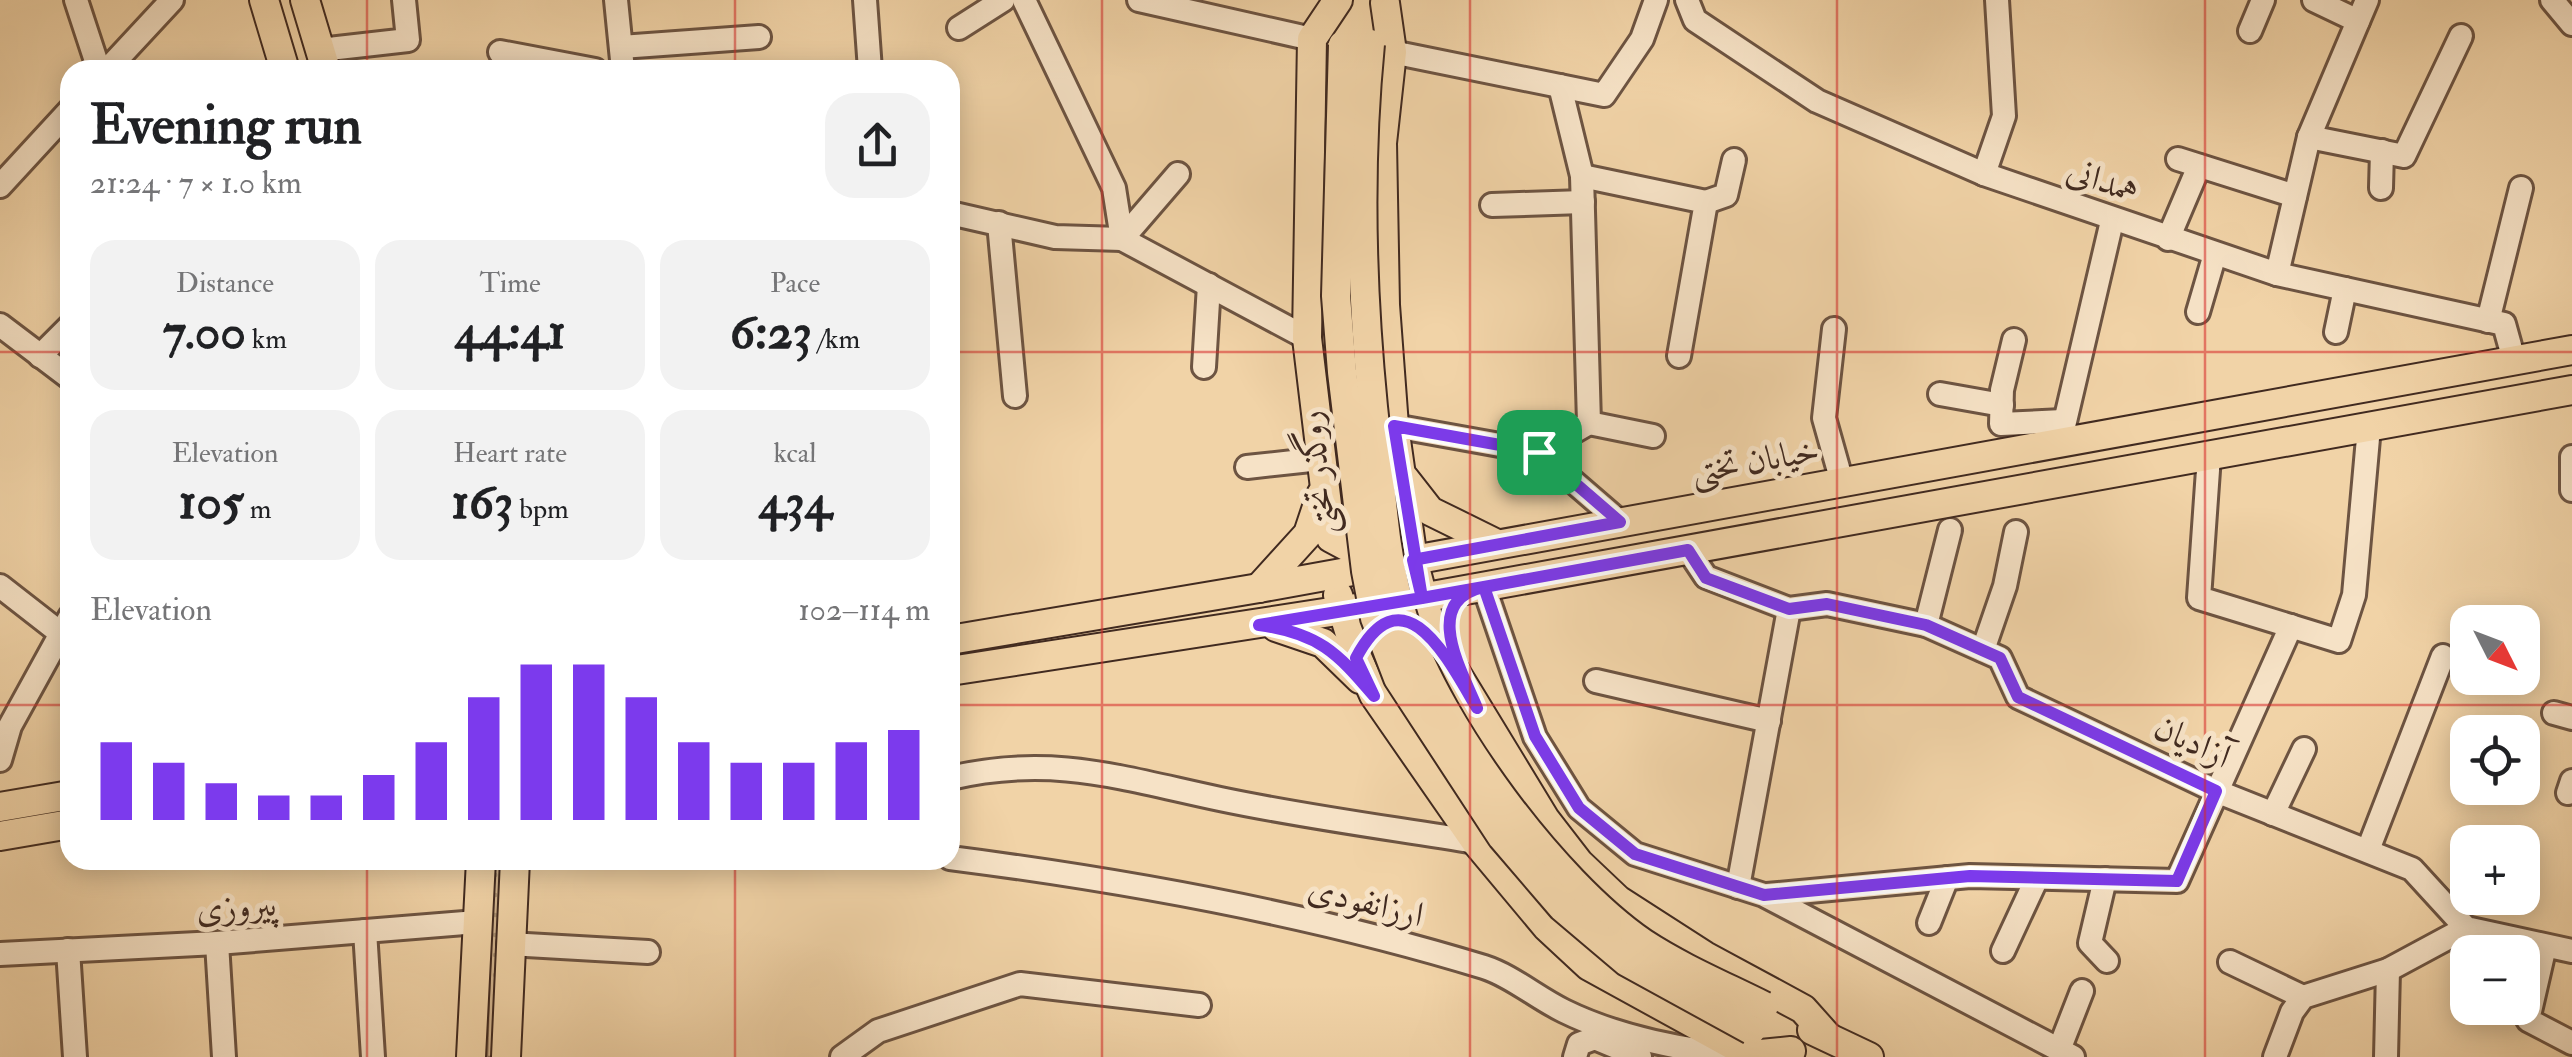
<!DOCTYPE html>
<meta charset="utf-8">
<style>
body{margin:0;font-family:"IM FELL Double Pica",Amiri,serif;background:#f2f2f2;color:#202124;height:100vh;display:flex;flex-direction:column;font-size:38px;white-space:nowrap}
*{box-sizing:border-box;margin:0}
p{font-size:32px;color:#757577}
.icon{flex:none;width:55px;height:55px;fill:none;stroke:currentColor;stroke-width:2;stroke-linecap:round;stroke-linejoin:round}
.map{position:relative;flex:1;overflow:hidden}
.side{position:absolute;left:60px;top:60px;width:900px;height:810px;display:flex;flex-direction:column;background:#fff;border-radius:30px;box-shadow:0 5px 25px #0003}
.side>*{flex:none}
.needle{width:65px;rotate:132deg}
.buttons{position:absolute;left:2450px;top:605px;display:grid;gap:20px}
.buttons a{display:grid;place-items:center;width:90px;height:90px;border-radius:20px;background:#fff;box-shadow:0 5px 25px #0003;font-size:50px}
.pin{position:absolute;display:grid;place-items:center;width:85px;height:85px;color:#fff;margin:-42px;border-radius:20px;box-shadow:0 5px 15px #0006}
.round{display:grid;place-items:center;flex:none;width:105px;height:105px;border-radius:30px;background:#f2f2f2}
.head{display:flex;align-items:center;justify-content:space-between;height:170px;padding:0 30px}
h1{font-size:55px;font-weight:800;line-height:75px}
.stats{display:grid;grid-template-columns:repeat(3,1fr);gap:15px;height:170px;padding:10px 30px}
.stats div{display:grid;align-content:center;border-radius:25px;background:#f2f2f2;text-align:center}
.stats b{font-size:50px;font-weight:800}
.stats small{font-size:28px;font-weight:400}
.stats p{font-size:28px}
.chart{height:280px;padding:20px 30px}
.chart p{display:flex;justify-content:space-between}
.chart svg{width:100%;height:180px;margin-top:10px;stroke:#7c3aed;stroke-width:6}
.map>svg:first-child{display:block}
.grass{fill:url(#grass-dots);stroke:#8a7058;stroke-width:2.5}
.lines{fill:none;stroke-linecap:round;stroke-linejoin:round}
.minor-casing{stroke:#6d5442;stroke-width:28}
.major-casing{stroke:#412a20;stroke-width:32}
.minor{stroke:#f6e2c6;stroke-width:22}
.major{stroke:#f1d3a7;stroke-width:28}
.major-bridge-casing{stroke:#412a20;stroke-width:32;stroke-linecap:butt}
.major-bridge{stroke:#f1d3a7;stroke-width:28}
.route-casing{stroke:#fff;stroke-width:20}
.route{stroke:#7c3aed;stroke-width:12}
.grid{fill:none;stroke:#d62828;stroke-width:2.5;stroke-opacity:0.55}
.labels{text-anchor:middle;stroke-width:10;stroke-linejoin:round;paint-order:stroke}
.street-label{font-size:35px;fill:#412a20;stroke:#f6e2c6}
</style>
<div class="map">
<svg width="2572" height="1057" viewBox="0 0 2572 1057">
<defs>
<pattern id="grass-dots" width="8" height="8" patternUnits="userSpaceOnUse" patternTransform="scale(2.5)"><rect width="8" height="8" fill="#d3b690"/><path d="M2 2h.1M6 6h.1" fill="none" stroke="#ad9475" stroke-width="1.8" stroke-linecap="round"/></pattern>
</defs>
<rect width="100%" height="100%" fill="#f1d3a7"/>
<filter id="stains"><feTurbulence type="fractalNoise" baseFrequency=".002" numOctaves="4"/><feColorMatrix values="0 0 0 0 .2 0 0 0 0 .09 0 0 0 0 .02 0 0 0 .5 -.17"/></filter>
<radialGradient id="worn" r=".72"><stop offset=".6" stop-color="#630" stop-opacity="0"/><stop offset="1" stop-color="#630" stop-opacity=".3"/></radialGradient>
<path class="grass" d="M493 866H504L495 1057H487Z"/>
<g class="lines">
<g class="minor-casing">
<g id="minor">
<path d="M76 0 99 70"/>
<path d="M616 0 623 70"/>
<path d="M865 0 870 70"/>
<path d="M1024 0 1114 188 1122 239 1307 338"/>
<path d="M1139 0 1312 39"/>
<path d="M1687 0 1695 20 1817 101 1984 174 2277 274 2504 324 2514 360"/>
<path d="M2314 0 2358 21"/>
<path d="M2552 0 2572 24"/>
<path d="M959 28 1003 0"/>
<path d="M2250 31 2263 0"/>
<path d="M621 47 759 37"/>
<path d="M320 50 408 40 404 0"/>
<path d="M500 52 595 70"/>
<path d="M1392 52 1604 95 1642 39 1656 0"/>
<path d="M107 70 172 0"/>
<path d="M2309 137 2404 156 2461 36"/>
<path d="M2178 159 2295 196"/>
<path d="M1984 174 2004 116 1997 0"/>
<path d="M1582 176 1706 202 1679 356"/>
<path d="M0 186 70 110"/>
<path d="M2381 188 2382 151"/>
<path d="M1706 202 1726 195 1734 160"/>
<path d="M1492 205 1583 202"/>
<path d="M950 213 1055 237 1122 239 1178 174"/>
<path d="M999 223 1015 396"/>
<path d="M2168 239 2199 166"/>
<path d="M2277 274 2309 137 2367 0"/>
<path d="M2198 312 2215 254"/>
<path d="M2488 321 2521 188"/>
<path d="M0 325 70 378"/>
<path d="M1834 329 1824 418 1842 482"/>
<path d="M2336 332 2345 289"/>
<path d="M2014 340 2002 390 2001 424 2063 421"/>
<path d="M40 356 70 326"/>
<path d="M1204 367 1209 285"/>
<path d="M1940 394 2002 405"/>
<path d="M1589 423 1653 436"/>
<path d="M1394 426 1539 452 1620 522"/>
<path d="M2060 443 2112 221"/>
<path d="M1539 452 1589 423 1582 176 1560 86"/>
<path d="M2209 456 2199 598 2339 641 2354 595 2369 427"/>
<path d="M2572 457V490"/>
<path d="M1247 467 1320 459"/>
<path d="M1688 550 1706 577 1789 609 1827 604 1926 625 2000 658 2018 697 2216 791 2412 869 2466 928 2572 951"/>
<path d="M0 586 59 632"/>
<path d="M1484 587 1535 737 1579 808 1635 854 1764 895 2073 1057"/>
<path d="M1926 625 1950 530"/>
<path d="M1983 650 2005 586 2016 532"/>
<path d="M1596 681 1769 721"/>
<path d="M2554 713 2572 718"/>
<path d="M0 760 10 726 70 617"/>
<path d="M950 778C1052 754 1121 778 1220 799 1305 817 1391 828 1476 842"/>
<path d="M2568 793 2572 781"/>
<path d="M2273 814 2304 749"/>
<path d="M2368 850 2443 656"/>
<path d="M950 858C1129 881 1311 914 1484 967 1512 976 1537 998 1564 1011 1617 1037 1688 1052 1747 1055"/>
<path d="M2105 879 2090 943 2107 961"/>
<path d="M1738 887 1789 609"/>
<path d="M1767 895 1970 876 2177 881 2291 626"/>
<path d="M1929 923 1947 878"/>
<path d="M365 931 373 1057"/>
<path d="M217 943 224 1057"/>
<path d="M509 944 648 952"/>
<path d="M2545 946 2528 1020 2572 1043"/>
<path d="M68 950 75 1057"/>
<path d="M2003 951 2037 878"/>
<path d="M0 954 217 943 477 922"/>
<path d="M2230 962 2303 997"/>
<path d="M2059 1050 2082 991"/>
<path d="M842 1057 878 1031 1020 984 1199 1005"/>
<path d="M1575 1057 1579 1044 1595 1038 1640 1057"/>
<path d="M2275 1057 2292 1012 2303 997 2388 970 2466 928"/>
<path d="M2386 1057 2388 970"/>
</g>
</g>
<g class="major-casing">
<g id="major">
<path d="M264 0 285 70"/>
<path d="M305 0 326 70"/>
<path d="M1338 0 1312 39 1307 338 1331 538 1361 554 1385 548"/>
<path d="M1385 3 1392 52 1382 143 1385 305 1394 426 1413 560 1433 635 1545 819 1579 863 1618 900 1705 956 1803 1009 1828 1037"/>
<path d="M1405 479 1430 511 1497 544"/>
<path d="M1259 588 1308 534 1321 495"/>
<path d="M1338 595 1357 657 1374 695 1476 842 1547 927 1589 966 1751 1055 1791 1051"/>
<path d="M1276 627 1323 643 1360 679"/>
<path d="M950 640 1259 588 2572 350"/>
<path d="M950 671 1421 598 2572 390"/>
<path d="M0 807 70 795"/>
<path d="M0 836 70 824"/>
<path d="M1812 1030 1869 1057"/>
<path d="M471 1057 481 860"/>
<path d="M506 1057 515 860"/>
</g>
</g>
<use href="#minor" class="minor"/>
<use href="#major" class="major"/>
<g class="major-bridge-casing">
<g id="major-bridge">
<path d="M1370 44C1358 165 1361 286 1373 407 1381 478 1382 556 1405 624 1440 728 1553 881 1643 943 1681 968 1724 986 1764 1006"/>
<path d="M1343 45 1336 296 1342 372 1366 571 1375 618 1398 678 1502 837 1562 907 1627 962 1751 1030"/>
</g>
</g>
<use href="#major-bridge" class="major-bridge"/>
</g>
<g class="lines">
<g class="route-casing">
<path id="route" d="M1539 452 1394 426 1422 598 1259 625C1318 633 1337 652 1374 696L1356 658C1404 567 1450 663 1477 708 1462 671 1420 601 1484 587L1535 736 1579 808 1635 854 1764 895 1970 876 2177 881 2216 791 2018 697 2000 658 1926 625 1827 604 1789 609 1706 578 1688 550 1484 587 1422 598 1413 560 1620 522 1539 452"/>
</g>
<use href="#route" class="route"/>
</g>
<path class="grid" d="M367 0V70M735 0V70M1102 0V1057M1470 0V1057M1837 0V1057M2205 0V1057M0 352H70M950 352H2572M0 705H70M950 705H2572M367 860V1057M735 860V1057"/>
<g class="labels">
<g class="street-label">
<text transform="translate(2103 180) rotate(19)" y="12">همدانی</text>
<text transform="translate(1755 460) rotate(-10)" y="12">خیابان تختی</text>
<text transform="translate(1316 473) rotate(-97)" y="12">روگذر تختی</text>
<text transform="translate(2193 741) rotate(25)" y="12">آزادیان</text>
<text transform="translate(1366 901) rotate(14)" y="12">ارزانفودی</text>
<text transform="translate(236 906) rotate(-4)" y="12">پیروزی</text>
</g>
</g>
<rect width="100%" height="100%" filter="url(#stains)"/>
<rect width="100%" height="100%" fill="url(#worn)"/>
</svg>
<div class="buttons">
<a><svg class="needle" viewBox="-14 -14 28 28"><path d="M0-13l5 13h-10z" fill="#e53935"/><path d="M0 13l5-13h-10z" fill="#757577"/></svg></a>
<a><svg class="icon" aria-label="locate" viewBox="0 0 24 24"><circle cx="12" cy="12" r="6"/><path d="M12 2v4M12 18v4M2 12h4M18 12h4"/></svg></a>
<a>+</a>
<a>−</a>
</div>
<div class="pin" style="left:1539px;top:452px;background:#1e9e55"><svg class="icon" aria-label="arrive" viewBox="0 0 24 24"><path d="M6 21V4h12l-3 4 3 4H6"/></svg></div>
<section class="side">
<div class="head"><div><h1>Evening run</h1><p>21:24 · 7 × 1.0 km</p></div><a class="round"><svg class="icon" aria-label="share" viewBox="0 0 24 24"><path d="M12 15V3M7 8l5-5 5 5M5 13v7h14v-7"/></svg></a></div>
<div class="stats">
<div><p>Distance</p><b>7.00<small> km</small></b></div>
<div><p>Time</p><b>44:41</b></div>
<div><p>Pace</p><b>6:23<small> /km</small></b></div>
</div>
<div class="stats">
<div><p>Elevation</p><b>105<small> m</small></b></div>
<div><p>Heart rate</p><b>163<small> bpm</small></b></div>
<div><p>kcal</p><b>434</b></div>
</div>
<div class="chart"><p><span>Elevation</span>102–114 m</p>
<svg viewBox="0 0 160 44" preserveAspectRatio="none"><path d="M5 44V25M15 44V30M25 44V35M35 44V38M45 44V38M55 44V33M65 44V25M75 44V14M85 44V6M95 44V6M105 44V14M115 44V25M125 44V30M135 44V30M145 44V25M155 44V22"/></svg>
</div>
</section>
</div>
